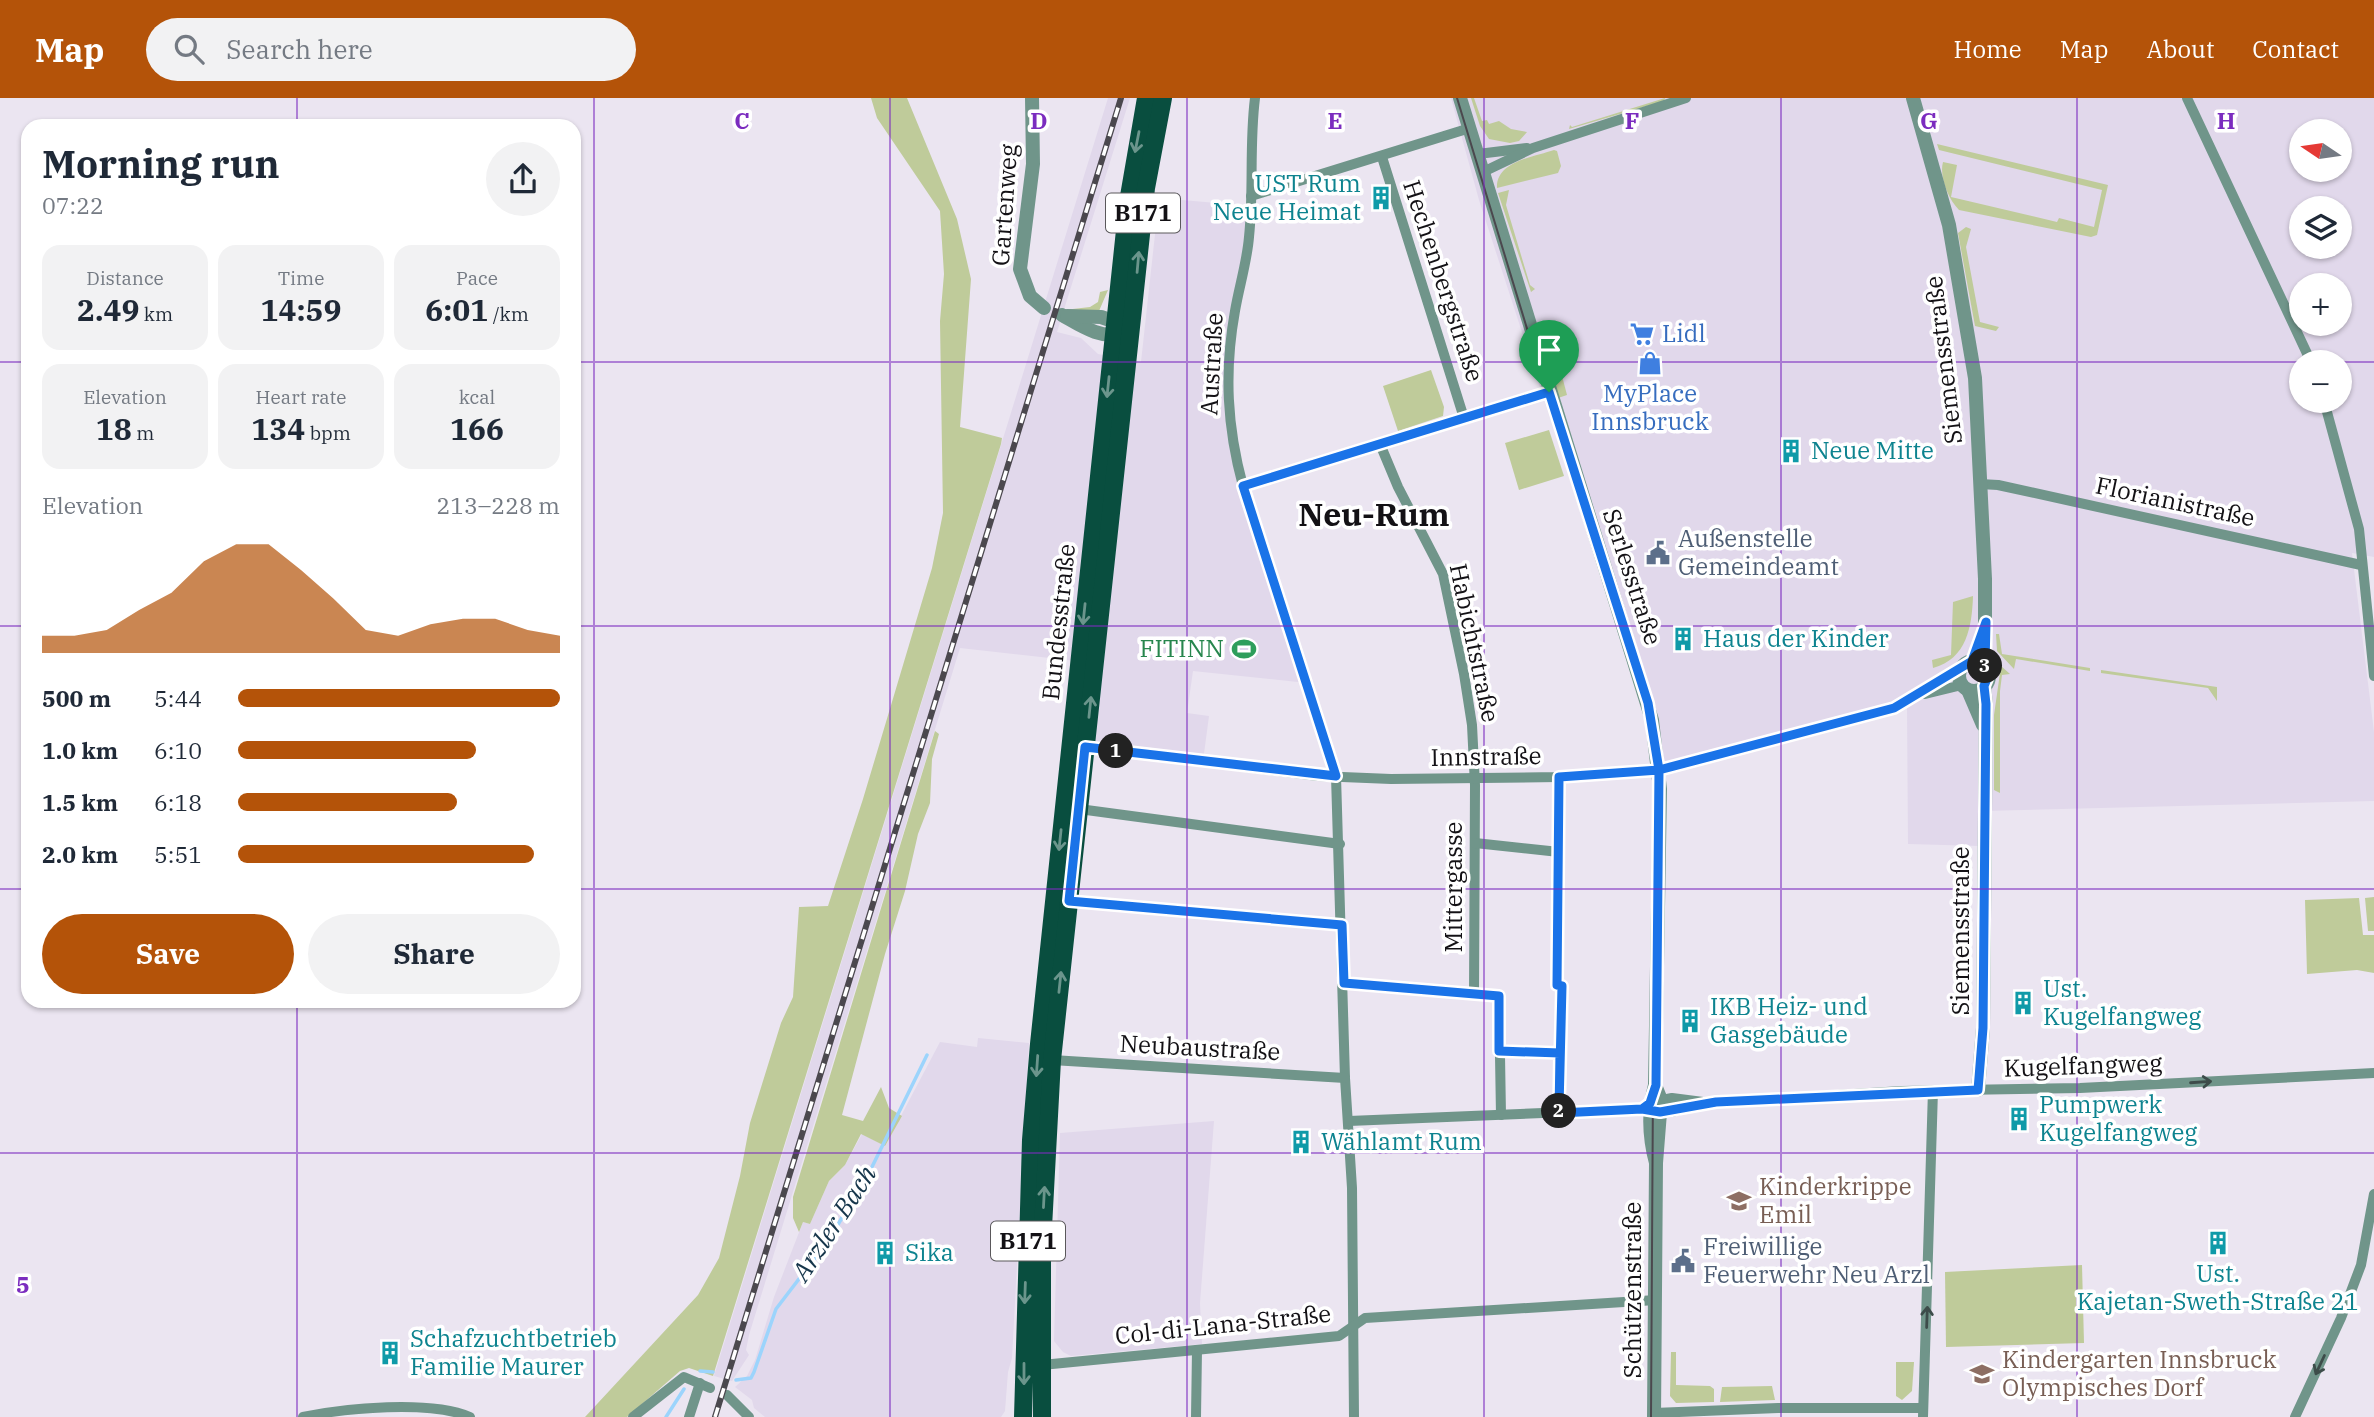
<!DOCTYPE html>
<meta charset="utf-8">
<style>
body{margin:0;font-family:"IBM Plex Serif",serif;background:#f2f2f3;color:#1f2937;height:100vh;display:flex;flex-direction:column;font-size:26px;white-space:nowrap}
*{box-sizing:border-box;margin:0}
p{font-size:23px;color:#747a83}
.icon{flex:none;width:38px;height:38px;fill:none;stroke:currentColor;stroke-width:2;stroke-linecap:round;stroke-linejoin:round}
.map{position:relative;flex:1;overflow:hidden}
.details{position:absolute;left:21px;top:21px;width:560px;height:889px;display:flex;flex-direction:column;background:#fff;border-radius:21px;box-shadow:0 2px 5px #0004}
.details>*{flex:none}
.needle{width:46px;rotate:283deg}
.controls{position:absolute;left:2289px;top:21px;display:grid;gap:14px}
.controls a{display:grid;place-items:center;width:63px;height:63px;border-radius:50%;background:#fff;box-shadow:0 2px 5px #0004;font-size:35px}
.pin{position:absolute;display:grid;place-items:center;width:60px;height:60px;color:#fff;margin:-72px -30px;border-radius:50% 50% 50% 0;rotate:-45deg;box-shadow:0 0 7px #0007}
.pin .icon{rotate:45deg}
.km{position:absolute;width:35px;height:35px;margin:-18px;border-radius:50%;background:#222;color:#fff;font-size:19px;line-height:35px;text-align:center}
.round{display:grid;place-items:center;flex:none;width:74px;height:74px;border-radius:37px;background:#f2f2f3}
.overview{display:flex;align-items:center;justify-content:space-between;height:119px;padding:0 21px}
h1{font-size:38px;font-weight:700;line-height:52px}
.metrics{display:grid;grid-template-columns:repeat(3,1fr);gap:10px;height:119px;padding:7px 21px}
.metrics div{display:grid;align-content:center;border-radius:18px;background:#f2f2f3;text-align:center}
.metrics b{font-size:30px;font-weight:700}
.metrics small{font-size:19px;font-weight:400}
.metrics p{font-size:19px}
.chart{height:196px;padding:14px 21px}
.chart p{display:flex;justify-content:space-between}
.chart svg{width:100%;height:126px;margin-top:7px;fill:#b45309;opacity:.7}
.button{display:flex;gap:14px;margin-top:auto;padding:14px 21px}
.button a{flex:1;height:80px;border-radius:42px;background:#b45309;color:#fff;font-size:28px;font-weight:700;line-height:80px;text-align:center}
.button a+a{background:#f2f2f3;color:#1f2937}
ul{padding:0 21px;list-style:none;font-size:23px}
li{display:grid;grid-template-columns:112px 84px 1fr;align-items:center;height:52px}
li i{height:18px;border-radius:9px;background:#b45309}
header{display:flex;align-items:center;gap:42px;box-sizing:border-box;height:98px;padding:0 35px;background:#b45309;color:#fff}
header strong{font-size:33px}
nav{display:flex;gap:38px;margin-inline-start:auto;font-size:24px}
.search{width:490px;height:63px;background:#f2f2f3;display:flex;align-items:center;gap:18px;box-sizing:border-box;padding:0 24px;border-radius:38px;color:#747a83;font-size:26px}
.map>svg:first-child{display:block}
.built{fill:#e1d8eb;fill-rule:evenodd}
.green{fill:#bfcb9a}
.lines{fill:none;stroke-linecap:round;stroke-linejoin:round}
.stream{stroke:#9cd4fc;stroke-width:3.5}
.minor{stroke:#70958a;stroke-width:10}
.tertiary{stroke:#70958a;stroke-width:14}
.primary{stroke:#094e3f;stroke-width:18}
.tram{stroke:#4b484e;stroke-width:2}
.rail-casing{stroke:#4b484e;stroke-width:6}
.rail{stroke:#fff;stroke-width:3.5;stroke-dasharray:10;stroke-linecap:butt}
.oneway{stroke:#6b958c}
.oneway2{stroke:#3d4c4a}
.route-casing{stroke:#fff;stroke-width:14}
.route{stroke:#1a73e8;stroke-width:9}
.grid{fill:none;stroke:#7b2cbf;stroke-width:2;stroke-opacity:0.55}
.labels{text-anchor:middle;stroke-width:7;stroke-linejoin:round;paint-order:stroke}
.shield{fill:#fff;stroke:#5a585b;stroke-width:2}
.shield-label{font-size:23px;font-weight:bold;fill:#131115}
.culture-label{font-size:24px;fill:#0d838f;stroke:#fff;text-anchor:start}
.street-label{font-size:24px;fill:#131115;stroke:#fff}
.shop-label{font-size:24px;fill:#366cbe;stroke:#fff;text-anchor:start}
.service-label{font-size:24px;fill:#4e5e75;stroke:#fff;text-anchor:start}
.leisure-label{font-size:24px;fill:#27864d;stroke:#fff;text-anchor:end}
.education-label{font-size:24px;fill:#785e54;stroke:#fff;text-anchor:start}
.water-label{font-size:26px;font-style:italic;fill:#15354a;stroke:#fff}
.district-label{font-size:32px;font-weight:bold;fill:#131115;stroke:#fff}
.grid-label{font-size:23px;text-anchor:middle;font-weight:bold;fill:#7b2cbf;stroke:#fff;stroke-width:7;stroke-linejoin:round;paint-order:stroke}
</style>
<header>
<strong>Map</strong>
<div class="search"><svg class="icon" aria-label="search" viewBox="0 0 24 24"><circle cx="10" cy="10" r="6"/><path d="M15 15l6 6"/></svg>Search here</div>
<nav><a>Home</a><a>Map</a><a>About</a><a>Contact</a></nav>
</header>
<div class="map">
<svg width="2374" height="1319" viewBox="0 0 2374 1319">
<rect width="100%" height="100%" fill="#ebe5f1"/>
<g class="built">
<path d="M1108 0H1130L1057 234 1081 240 1098 256 1141 264 1159 100 1251 108 1229 249 1231 344 1307 585 1193 573 1187 615 1209 618 1203 663 1077 648 1086 564 960 550 749 1237 746 1252 749 1257 732 1283 714 1278Z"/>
<path d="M1451 0H2374V459L2352 455 2374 634V703L1982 713 1980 748 1908 746 1907 609 1659 672 1640 597 1479 102ZM2301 33H2340V72H2301ZM2301 110H2340V149H2301ZM2301 187H2340V226H2301ZM2301 264H2340V303H2301Z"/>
<path d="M978 940 1029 945 1012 1260 1008 1274 1005 1313 1001 1319H765L754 1310 752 1302 735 1289 747 1278 755 1262 774 1199 803 1124 810 1126 829 1083 845 1067 862 1036 885 1048 940 944 977 949Z"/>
<path d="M1214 1023 1200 1205 1202 1246 1071 1258 1063 1254 1054 1243 1060 1035Z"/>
</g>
<g class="green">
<path d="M871 0H907L957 121 971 181 960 329 1002 340 1001 346 713 1278 689 1270 680 1273 627 1319H585L698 1197 719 1160 740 1078 750 1025 781 925 793 899 799 809 828 808 863 701 932 470 943 415 940 223 944 176 940 113 877 20Z"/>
<path d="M1471 0H1474L1482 23 1487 22 1489 26 1499 23 1511 31 1527 34 1519 43 1510 45 1489 41 1480 28Z"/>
<path d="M1665 0 1664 3 1569 31 1570 27 1572 29Z"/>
<path d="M1937 46 2108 87 2097 137 2091 139 1959 112C1948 101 1939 78 1943 64L1957 67 1951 99 2057 124 2059 120 2094 129 2102 92 1939 52Z"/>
<path d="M1554 52 1557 53 1561 68 1558 75 1497 90C1496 63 1534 59 1554 52Z"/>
<path d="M1509 92 1506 107 1530 187 1535 191 1531 194 1498 95Z"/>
<path d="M1966 129 1971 131 1966 149 1980 224 1999 229 1996 233 1975 228 1958 135Z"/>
<path d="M1108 192 1099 213 1064 212 1090 209 1098 204 1100 194Z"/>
<path d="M1556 255 1567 297 1558 300 1546 258Z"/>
<path d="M1431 272 1444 309 1443 318 1398 333 1383 288Z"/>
<path d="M1549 332 1564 378 1519 392 1505 345Z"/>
<path d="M1973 498C1972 528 1967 561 1933 570L1932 562 1951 557 1953 504Z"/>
<path d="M1996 536H1999L2002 556 2090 570V573L2016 561 2014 571 1997 553Z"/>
<path d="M2001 568 2010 576 2002 577 2000 593V695L1994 692V617Z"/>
<path d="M2101 572 2217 589V603L2208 590 2101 575Z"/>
<path d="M935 633 939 636 932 661 930 705 918 736 905 793 885 856 842 1017 863 1023 881 989 889 1010 902 1018 885 1048 861 1036 845 1067 829 1083 810 1126 803 1124 799 1134 793 1120V1099Z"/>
<path d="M2374 799V833H2368L2365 800Z"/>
<path d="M2359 800 2363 837H2374V875L2357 872 2307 876 2305 802Z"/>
<path d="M2082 1167 2084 1245 1946 1249 1945 1174Z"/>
<path d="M1671 1254H1676V1287L1710 1288 1714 1291V1304L1676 1305 1670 1298Z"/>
<path d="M1896 1264H1914L1912 1293 1902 1302 1896 1298Z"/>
<path d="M1772 1288 1775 1302 1720 1304 1722 1289Z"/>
</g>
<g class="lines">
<g class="stream">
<path d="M700 1273 713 1274"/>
<path d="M736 1282 751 1280 754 1274 776 1211 828 1143 869 1075 927 957"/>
<path d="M666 1319 684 1291"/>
</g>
<g class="minor">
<path d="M1255 0C1249 47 1254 92 1249 139 1247 164 1239 189 1235 213 1224 274 1227 329 1243 388L1336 678 1345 980 1352 1090 1354 1319"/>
<path d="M2187 0 2311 264"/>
<path d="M1478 56 1527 50"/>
<path d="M1382 59 1464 320"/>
<path d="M1483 74 1533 50 1686 0"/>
<path d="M1251 98 1470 30"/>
<path d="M2324 303 2359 431 2374 578"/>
<path d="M1380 346 1398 389 1443 476 1464 576 1472 627 1475 687 1474 897"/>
<path d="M1980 386 1998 387 2361 467"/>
<path d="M1243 388 1550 294"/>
<path d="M1925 596 1962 587"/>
<path d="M1085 649 1318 678 1391 681 1559 679 1659 672 1894 610 1960 571"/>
<path d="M1079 711 1340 746"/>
<path d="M1475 745 1559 754"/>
<path d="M1069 803 1342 827"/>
<path d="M1344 885 1499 898 1501 1017"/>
<path d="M1499 953 1560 955"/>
<path d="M1052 962 1345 980"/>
<path d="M1657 1003 1672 1000 1703 1004"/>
<path d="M1559 1015 1562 888 1557 887 1559 679"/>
<path d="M1349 1023 1642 1011 1650 1015 1672 1014 1709 1005 1902 993 2080 990 2374 975"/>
<path d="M1042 1267 1339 1238 1365 1220 1656 1202"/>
<path d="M727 1297 749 1319"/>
<path d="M1654 1315 1778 1310H1923"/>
<path d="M303 1319C345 1310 430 1302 470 1319"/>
<path d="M633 1319 684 1279 710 1290"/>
<path d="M689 1319 700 1285"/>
<path d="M1196 1319 1197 1252"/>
<path d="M1923 1319 1933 992"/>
<path d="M2295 1319 2341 1220 2361 1167 2374 1096"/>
</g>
<g class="tertiary">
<path d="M1032 0 1033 66 1020 171 1030 198 1044 210"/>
<path d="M1460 0 1652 622 1660 691 1655 987C1648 1013 1649 1039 1656 1065"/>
<path d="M1913 0 1949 127 1975 280 1985 481V568"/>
<path d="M1062 217C1080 227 1101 242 1122 235"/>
<path d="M1067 218 1101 219 1122 226"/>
<circle cx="1974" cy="578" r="15"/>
<path d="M1968 592 1983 627"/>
<path d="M1978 992 1983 930 1986 606 1984 588"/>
<path d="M1654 1319 1656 1065 1661 1002 1655 987"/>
</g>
<g class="primary">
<path d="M1023 1319 1031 1042 1039 946 1128 104 1146 0"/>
<path d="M1042 1319V1148L1052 962 1146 90 1163 0"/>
</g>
<path class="tram" d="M1457 0 1576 392 1645 605 1655 655 1651 1319"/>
<g class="rail-casing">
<path id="rail" d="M715 1319 1121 0"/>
</g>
<use href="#rail" class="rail"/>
</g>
<defs><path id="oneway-shaft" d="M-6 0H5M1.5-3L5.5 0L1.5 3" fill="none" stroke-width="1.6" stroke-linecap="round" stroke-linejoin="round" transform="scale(1.75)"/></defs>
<g class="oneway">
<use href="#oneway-shaft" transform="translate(1137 44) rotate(101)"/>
<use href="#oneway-shaft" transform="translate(1138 164) rotate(-85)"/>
<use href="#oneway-shaft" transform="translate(1108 289) rotate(96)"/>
<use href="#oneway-shaft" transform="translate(1084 516) rotate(96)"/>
<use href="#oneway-shaft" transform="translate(1090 609) rotate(-84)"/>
<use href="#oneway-shaft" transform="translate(1060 742) rotate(96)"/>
<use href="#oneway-shaft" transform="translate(1060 884) rotate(-84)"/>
<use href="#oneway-shaft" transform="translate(1037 968) rotate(94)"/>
<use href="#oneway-shaft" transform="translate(1044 1099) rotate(-87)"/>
<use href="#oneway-shaft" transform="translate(1025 1195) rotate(92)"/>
<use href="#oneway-shaft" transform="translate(1024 1276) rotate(90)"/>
</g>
<g class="oneway2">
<use href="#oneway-shaft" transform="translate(2201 984) rotate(-4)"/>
<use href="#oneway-shaft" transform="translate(1927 1219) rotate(-88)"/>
<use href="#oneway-shaft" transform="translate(2320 1267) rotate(115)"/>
</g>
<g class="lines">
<g class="route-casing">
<path id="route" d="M1549 294 1243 388 1336 678 1085 649 1069 803 1342 827 1344 885 1499 898V953L1560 955 1559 1015 1642 1011 1650 1005 1656 987 1659 672 1894 610 1972 563 1986 524 1985 568 1989 576 1984 588 1986 606 1983 930 1978 992 1716 1004 1660 1014 1642 1011 1559 1015V1010L1562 888 1557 887 1559 679 1659 672 1648 605 1549 294"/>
</g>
<use href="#route" class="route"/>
</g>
<path class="grid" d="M297 0V28M594 0V1319M890 0V1319M1187 0V1319M1484 0V1319M1781 0V1319M2077 0V1319M0 264H28M574 264H2374M0 528H28M574 528H2374M0 791H28M574 791H2374M297 903V1319M0 1055H2374"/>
<defs>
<g id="building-bare" transform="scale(1.89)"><path d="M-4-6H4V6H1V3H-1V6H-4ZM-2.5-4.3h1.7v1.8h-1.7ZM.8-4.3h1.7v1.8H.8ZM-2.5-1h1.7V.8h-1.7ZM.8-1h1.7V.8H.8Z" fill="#0f9aa8" stroke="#fff" stroke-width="2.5" paint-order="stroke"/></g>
<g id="supermarket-bare" transform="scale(1.89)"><path d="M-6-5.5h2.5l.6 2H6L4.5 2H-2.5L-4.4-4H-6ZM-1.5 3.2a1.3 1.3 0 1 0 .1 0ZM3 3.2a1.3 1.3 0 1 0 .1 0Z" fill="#3f7fe0" stroke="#fff" stroke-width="2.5" paint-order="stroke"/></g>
<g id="shop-bare" transform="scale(1.89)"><path d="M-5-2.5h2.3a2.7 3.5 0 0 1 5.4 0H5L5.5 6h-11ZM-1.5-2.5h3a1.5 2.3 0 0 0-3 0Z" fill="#3f7fe0" stroke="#fff" stroke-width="2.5" paint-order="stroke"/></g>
<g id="civic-bare" transform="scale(1.89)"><path d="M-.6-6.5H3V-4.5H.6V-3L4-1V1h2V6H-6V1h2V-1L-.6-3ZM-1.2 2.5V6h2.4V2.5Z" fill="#5c6f8a" stroke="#fff" stroke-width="2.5" paint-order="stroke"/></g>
<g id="stadium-bare" transform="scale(1.89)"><path d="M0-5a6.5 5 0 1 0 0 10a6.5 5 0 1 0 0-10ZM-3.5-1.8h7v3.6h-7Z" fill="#2e9e5b" stroke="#fff" stroke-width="2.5" paint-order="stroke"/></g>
<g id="school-bare" transform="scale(1.89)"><path d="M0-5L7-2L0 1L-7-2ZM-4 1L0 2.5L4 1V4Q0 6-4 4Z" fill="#8d6e63" stroke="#fff" stroke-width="2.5" paint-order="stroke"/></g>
</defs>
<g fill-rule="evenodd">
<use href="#building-bare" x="1381" y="100"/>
<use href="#supermarket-bare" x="1642" y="236"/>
<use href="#shop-bare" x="1650" y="265"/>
<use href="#building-bare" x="1791" y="353"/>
<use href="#civic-bare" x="1658" y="455"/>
<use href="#building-bare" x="1683" y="541"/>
<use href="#stadium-bare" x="1244" y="551"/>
<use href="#building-bare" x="2023" y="905"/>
<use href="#building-bare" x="1690" y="923"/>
<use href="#building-bare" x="2019" y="1021"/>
<use href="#building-bare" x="1301" y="1044"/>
<use href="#school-bare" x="1739" y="1103"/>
<use href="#building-bare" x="2218" y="1145"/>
<use href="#building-bare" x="885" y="1155"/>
<use href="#civic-bare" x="1683" y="1163"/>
<use href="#building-bare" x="390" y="1255"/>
<use href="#school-bare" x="1982" y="1276"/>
</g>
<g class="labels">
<g class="shield">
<rect x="1106" y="95.5" width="74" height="39" rx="5"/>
<rect x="991" y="1123.5" width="74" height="39" rx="5"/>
</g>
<g class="shield-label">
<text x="1143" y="123">B171</text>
<text x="1028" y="1151">B171</text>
</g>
<g class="culture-label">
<text x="1361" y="94" text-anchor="end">UST Rum<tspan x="1361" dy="28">Neue Heimat</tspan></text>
<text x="1811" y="361">Neue Mitte</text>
<text x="1703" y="549">Haus der Kinder</text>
<text x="2043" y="899">Ust.<tspan x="2043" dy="28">Kugelfangweg</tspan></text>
<text x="1710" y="917">IKB Heiz- und<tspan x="1710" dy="28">Gasgebäude</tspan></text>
<text x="2039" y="1015">Pumpwerk<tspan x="2039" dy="28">Kugelfangweg</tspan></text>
<text x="1321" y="1052">Wählamt Rum</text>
<text x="905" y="1163">Sika</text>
<text x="2218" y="1184" text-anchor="middle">Ust.<tspan x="2218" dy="28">Kajetan-Sweth-Straße 21</tspan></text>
<text x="410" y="1249">Schafzuchtbetrieb<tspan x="410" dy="28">Familie Maurer</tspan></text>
</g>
<g class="street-label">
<text transform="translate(1005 107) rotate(-86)" y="8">Gartenweg</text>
<text transform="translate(1443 183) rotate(72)" y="8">Hechenbergstraße</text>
<text transform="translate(1944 262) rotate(-97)" y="8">Siemensstraße</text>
<text transform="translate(1212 266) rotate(-87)" y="8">Austraße</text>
<text transform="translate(2175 404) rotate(12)" y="8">Florianistraße</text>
<text transform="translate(1632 479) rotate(72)" y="8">Serlesstraße</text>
<text transform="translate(1059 524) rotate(-84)" y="8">Bundesstraße</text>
<text transform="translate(1474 545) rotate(78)" y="8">Habichtstraße</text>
<text transform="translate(1486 659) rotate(-1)" y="8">Innstraße</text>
<text transform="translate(1454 789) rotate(-90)" y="8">Mittergasse</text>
<text transform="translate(1961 833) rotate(-90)" y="8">Siemensstraße</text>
<text transform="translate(1200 950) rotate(3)" y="8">Neubaustraße</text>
<text transform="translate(2083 968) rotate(-2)" y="8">Kugelfangweg</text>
<text transform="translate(1633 1192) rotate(-90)" y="8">Schützenstraße</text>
<text transform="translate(1223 1227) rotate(-6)" y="8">Col-di-Lana-Straße</text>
</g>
<g class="shop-label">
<text x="1662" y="244">Lidl</text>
<text x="1650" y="304" text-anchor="middle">MyPlace<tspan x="1650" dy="28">Innsbruck</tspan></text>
</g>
<g class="service-label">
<text x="1678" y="449">Außenstelle<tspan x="1678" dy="28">Gemeindeamt</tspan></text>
<text x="1703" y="1157">Freiwillige<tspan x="1703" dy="28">Feuerwehr Neu Arzl</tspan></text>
</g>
<g class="leisure-label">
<text x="1224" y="559">FITINN</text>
</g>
<g class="education-label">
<text x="1759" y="1097">Kinderkrippe<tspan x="1759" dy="28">Emil</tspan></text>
<text x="2002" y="1270">Kindergarten Innsbruck<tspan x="2002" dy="28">Olympisches Dorf</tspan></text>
</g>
<g class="water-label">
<text transform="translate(834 1125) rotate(-57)" y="9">Arzler Bach</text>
</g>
<g class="district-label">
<text x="1374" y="428">Neu-Rum</text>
</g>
</g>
<g class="grid-label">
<text x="742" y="31">C</text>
<text x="1039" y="31">D</text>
<text x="1335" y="31">E</text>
<text x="1632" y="31">F</text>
<text x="1929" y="31">G</text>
<text x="2226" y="31">H</text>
<text x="23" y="1195">5</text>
</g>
</svg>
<div class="controls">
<a><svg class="needle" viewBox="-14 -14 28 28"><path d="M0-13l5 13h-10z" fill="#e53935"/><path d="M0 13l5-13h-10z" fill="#747a83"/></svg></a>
<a><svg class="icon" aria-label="layers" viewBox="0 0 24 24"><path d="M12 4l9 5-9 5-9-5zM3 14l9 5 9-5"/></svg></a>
<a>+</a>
<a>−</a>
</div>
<div class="pin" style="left:1549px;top:294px;background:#1e9e55"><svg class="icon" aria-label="arrive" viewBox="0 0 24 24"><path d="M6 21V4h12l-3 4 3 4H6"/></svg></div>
<b class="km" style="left:1116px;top:653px">1</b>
<b class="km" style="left:1559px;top:1013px">2</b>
<b class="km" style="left:1985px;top:568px">3</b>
<section class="details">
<div class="overview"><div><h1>Morning run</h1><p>07:22</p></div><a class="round"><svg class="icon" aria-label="share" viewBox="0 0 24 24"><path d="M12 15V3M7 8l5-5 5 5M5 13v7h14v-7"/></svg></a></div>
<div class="metrics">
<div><p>Distance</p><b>2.49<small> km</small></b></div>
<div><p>Time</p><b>14:59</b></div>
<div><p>Pace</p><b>6:01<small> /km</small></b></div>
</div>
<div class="metrics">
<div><p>Elevation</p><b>18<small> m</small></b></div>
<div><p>Heart rate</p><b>134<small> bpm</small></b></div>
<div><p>kcal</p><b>166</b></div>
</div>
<div class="chart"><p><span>Elevation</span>213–228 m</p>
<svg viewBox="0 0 160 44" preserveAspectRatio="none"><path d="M0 44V38L10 38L20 36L30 29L40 23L50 12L60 6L70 6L80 15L90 25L100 36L110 38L120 34L130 32L140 32L150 36L160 38V44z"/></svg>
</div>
<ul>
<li><b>500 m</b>5:44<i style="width:100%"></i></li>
<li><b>1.0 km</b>6:10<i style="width:74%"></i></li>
<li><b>1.5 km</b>6:18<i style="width:68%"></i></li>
<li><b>2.0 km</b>5:51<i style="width:92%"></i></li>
</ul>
<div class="button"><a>Save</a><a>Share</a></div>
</section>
</div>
